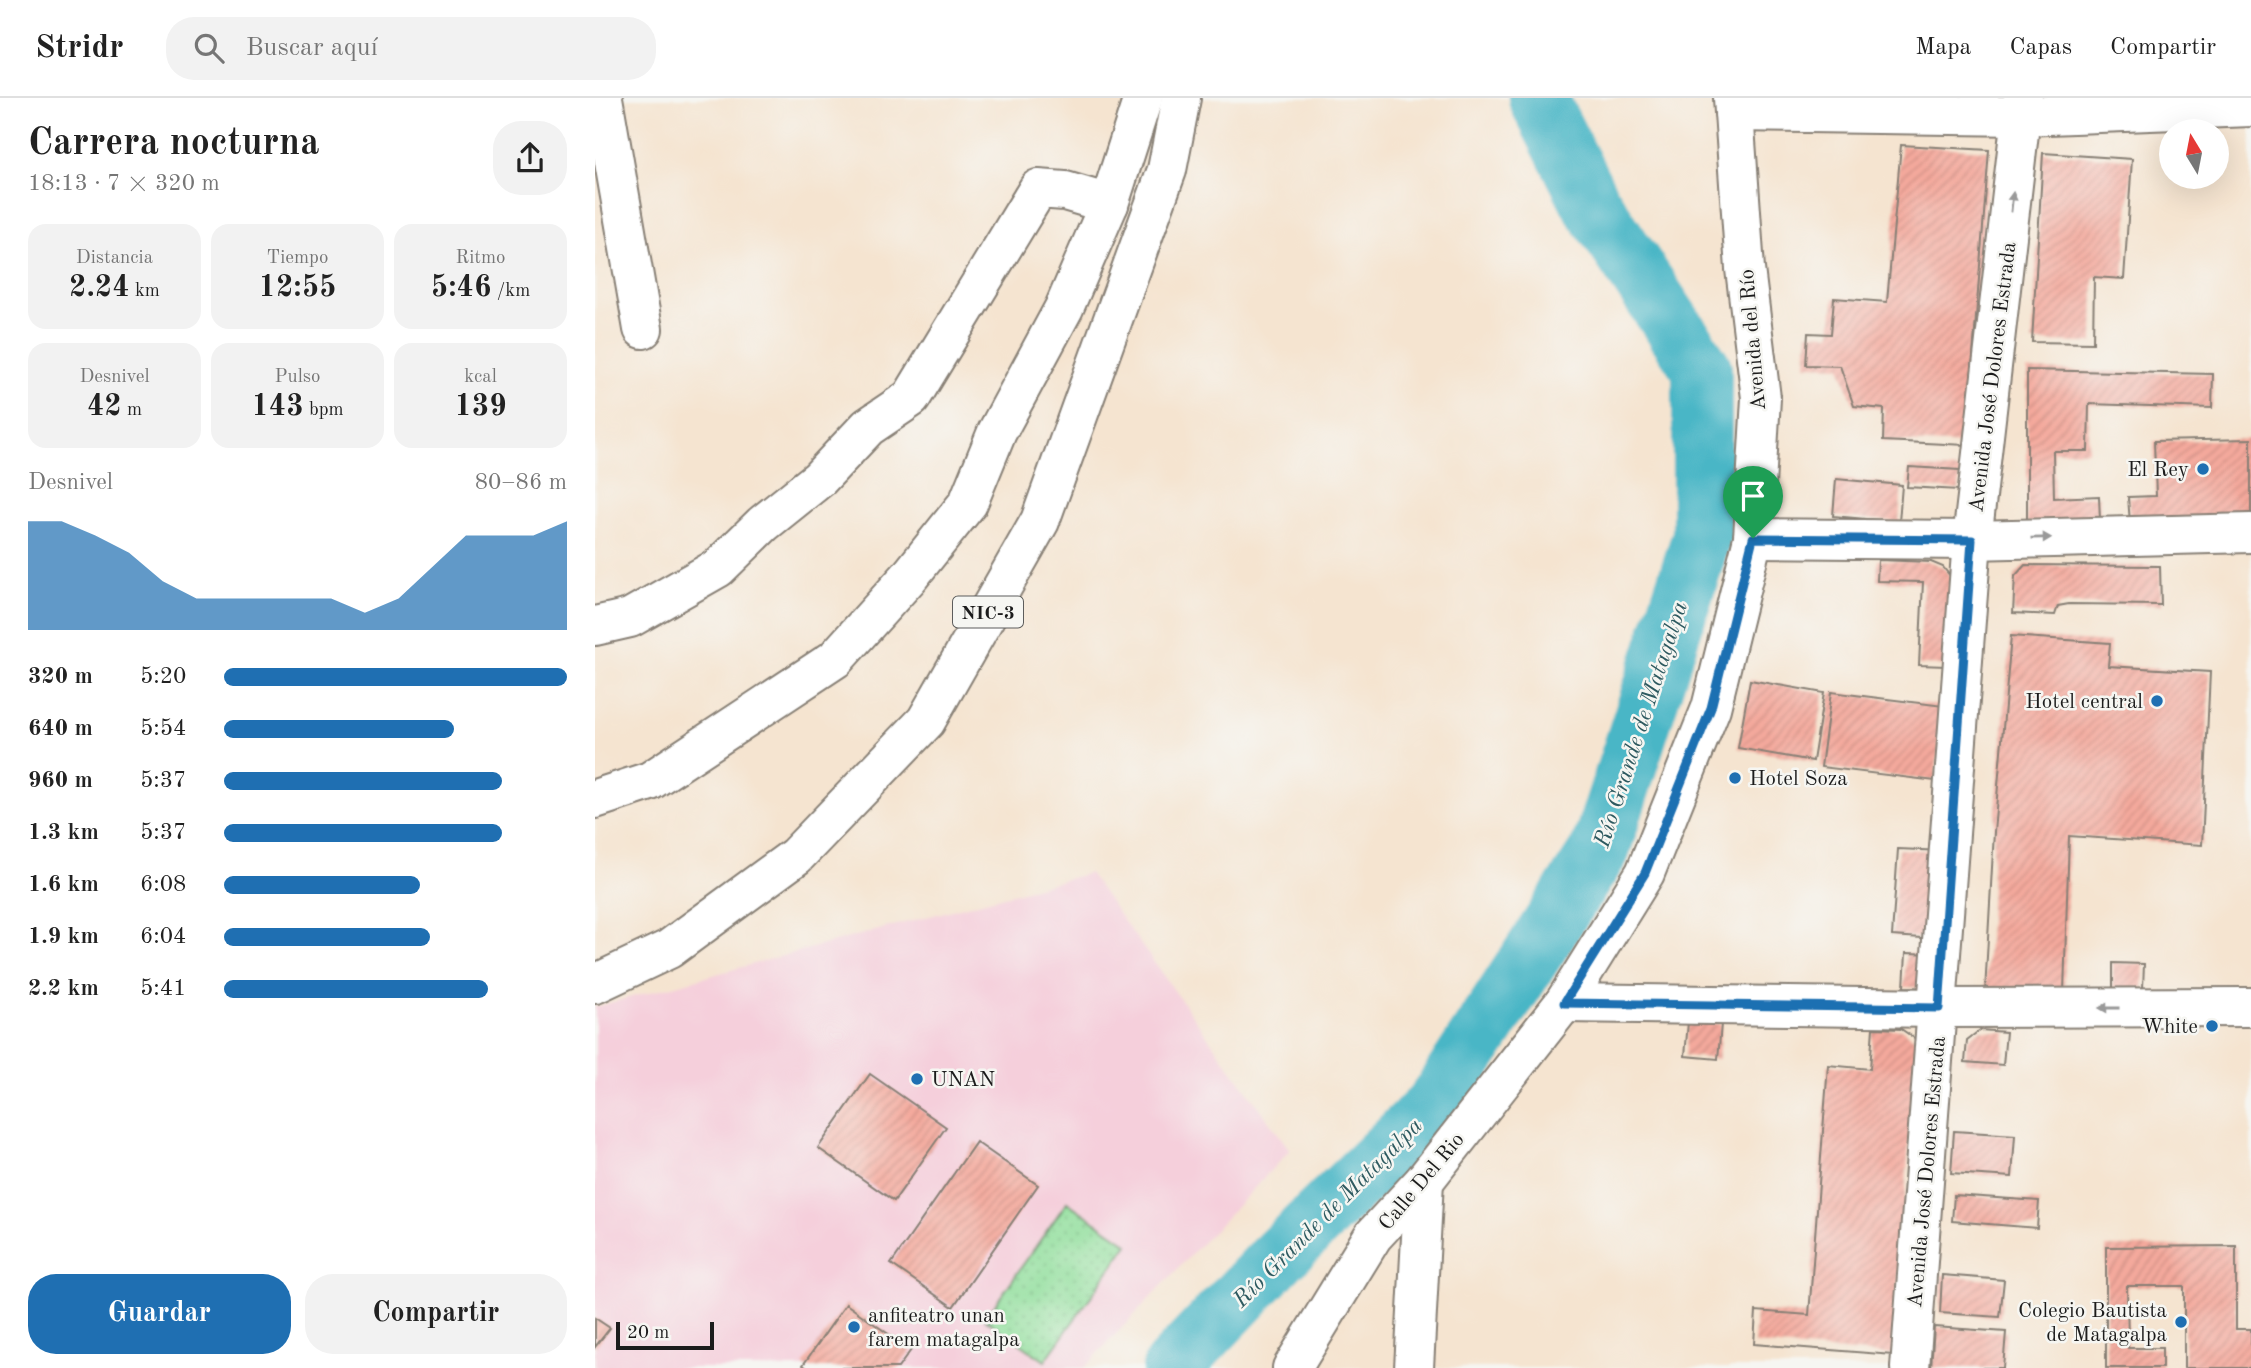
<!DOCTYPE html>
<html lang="es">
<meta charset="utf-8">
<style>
body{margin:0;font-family:"Old Standard TT",serif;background:#f2f2f2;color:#222;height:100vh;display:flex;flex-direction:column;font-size:26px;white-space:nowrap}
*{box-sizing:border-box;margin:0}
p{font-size:23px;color:#767676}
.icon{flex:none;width:38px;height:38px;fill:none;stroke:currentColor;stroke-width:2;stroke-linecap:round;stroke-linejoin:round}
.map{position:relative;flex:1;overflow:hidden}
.details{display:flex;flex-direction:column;background:#fff;width:595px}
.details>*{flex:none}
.needle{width:46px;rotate:350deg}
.fabs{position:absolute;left:1564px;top:21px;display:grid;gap:14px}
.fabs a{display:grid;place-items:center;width:70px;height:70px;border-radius:50%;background:#fff;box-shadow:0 7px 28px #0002;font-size:35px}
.scale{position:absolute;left:21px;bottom:18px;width:98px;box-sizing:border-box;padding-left:7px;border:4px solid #1c1c1c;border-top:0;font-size:19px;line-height:24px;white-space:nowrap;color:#1c1c1c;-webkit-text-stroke:5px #f6f6f2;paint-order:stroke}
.pin{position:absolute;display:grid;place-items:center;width:60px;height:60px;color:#fff;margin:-72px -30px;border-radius:50% 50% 50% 0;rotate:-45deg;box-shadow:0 0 7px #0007}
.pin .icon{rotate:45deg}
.round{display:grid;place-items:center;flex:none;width:74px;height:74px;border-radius:28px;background:#f2f2f2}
.head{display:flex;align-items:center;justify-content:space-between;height:119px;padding:0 28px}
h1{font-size:38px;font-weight:600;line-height:52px}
.figures{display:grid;grid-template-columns:repeat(3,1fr);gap:10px;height:119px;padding:7px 28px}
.figures div{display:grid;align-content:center;border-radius:18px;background:#f2f2f2;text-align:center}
.figures b{font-size:30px;font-weight:600}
.figures small{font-size:19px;font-weight:400}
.figures p{font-size:19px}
.chart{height:196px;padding:14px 28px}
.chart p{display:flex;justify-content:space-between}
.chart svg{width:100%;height:126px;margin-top:7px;fill:#1f6fb2;opacity:.7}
.cta{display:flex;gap:14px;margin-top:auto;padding:14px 28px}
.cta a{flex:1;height:80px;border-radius:28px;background:#1f6fb2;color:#fff;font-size:28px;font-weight:600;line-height:80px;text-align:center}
.cta a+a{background:#f2f2f2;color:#222}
ul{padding:0 28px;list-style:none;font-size:23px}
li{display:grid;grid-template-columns:112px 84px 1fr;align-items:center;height:52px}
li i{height:18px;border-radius:9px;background:#1f6fb2}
header{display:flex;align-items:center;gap:42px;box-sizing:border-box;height:98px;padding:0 35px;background:#fff;border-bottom:2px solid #e0e0e0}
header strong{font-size:33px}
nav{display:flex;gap:38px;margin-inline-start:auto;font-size:24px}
.search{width:490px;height:63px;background:#f2f2f2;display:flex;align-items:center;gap:18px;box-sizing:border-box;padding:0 24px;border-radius:28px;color:#767676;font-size:26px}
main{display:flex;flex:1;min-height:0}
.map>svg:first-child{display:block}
.built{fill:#f5cfdb}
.park{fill:url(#park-dots);stroke:#577e5c;stroke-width:2}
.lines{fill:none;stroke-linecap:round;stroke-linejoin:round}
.stream{stroke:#49b6c6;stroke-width:10}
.river{stroke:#49b6c6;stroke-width:60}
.building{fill:url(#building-hatch)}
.minor-casing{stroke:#888076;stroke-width:42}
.major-casing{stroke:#888076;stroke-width:42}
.minor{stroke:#fff;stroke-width:38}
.major{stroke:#fff;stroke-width:38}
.oneway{fill:#999}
.route-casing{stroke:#fff;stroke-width:14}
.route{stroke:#1f6fb2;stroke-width:9}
.poi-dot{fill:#1f6fb2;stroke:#f6f6f2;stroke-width:2.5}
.labels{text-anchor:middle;stroke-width:5;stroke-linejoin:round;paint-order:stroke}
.shield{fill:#f6f6f2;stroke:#5d5d5c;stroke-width:2}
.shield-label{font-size:19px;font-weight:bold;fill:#1c1c1c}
.street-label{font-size:21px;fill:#1c1c1c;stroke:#f6f6f2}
.poi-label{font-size:21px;fill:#1c1c1c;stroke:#f6f6f2;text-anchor:end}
.water-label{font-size:23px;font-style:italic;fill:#2e5a60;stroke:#f6f6f2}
</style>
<header>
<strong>Stridr</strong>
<div class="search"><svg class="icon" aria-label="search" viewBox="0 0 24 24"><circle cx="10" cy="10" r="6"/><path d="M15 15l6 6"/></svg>Buscar aquí</div>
<nav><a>Mapa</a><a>Capas</a><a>Compartir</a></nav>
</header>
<main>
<section class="details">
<div class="head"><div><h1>Carrera nocturna</h1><p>18:13 · 7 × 320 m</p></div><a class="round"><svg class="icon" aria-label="share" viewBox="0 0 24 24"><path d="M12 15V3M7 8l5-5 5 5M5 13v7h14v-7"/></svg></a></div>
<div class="figures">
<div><p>Distancia</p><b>2.24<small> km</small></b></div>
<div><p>Tiempo</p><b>12:55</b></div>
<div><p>Ritmo</p><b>5:46<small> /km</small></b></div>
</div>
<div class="figures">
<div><p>Desnivel</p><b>42<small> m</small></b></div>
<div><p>Pulso</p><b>143<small> bpm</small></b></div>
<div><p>kcal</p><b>139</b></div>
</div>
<div class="chart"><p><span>Desnivel</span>80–86 m</p>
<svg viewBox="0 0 160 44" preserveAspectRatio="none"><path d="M0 44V6L10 6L20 11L30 17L40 27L50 33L60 33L70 33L80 33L90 33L100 38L110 33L120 22L130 11L140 11L150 11L160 6V44z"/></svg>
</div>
<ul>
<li><b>320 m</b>5:20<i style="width:100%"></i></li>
<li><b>640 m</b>5:54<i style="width:67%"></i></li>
<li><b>960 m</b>5:37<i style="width:81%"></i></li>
<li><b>1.3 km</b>5:37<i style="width:81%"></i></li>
<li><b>1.6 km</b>6:08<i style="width:57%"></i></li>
<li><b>1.9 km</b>6:04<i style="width:60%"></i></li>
<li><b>2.2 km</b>5:41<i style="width:77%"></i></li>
</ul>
<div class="cta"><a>Guardar</a><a>Compartir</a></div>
</section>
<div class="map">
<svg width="1656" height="1270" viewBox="0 0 1656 1270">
<defs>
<pattern id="park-dots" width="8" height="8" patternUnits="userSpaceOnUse" patternTransform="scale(1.75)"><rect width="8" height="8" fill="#92df9d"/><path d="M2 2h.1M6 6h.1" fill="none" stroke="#7dbf87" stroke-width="1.8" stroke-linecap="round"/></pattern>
<pattern id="building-hatch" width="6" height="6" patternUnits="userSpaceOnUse" patternTransform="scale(1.75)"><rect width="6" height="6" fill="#f4a99c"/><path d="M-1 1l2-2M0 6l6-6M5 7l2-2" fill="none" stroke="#d19186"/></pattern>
</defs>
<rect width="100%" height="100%" fill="#f6f6f2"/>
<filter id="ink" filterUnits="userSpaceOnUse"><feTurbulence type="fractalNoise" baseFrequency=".0143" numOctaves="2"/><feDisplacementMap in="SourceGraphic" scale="14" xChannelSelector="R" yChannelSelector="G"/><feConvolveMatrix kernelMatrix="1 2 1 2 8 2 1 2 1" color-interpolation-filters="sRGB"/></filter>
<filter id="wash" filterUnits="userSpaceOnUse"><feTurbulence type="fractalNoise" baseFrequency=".00686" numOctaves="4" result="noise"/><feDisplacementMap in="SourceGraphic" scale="28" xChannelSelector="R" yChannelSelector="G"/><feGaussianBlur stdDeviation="1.57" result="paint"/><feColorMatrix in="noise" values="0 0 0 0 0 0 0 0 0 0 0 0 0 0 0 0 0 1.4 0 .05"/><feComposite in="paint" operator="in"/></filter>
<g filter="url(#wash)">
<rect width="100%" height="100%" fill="#f5e4d0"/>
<path class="built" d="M494 775 695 1052 489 1270H0V909Z"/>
<path class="park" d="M472 1104 533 1146 450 1263 390 1221Z"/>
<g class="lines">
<path class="stream" d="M1107 438 1134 439"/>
<path class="river" d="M577 1270 686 1156 840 1007 1005 752 1107 438V271L996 105 943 0"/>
</g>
<g id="blocks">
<g class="building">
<path d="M1306 47 1394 52 1371 347 1288 343 1289 311 1259 308 1245 268 1211 267 1213 235 1236 236 1239 200 1292 204Z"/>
<path d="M1448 55 1537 61 1529 181 1499 179 1498 245 1437 244Z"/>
<path d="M1432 272 1618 276 1617 310 1494 306 1493 353H1458L1459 400 1504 398 1505 422 1432 425Z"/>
<path d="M1656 341V422L1535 425 1533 399 1561 398 1559 343Z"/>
<path d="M1314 369 1365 372 1364 392 1312 389Z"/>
<path d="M1241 381 1307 387 1304 424 1238 418Z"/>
<path d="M1283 462 1336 464 1348 469 1355 478 1351 568 1324 567 1328 484 1282 483Z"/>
<path d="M1430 467 1565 468 1566 507 1474 506 1463 508 1460 517 1418 515 1420 478Z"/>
<path d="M1416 538 1515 545 1513 568 1615 574 1607 747 1474 738 1469 894H1390L1399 734Z"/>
<path d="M1155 582 1229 595 1218 663 1143 650Z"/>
<path d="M1236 594 1349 608 1340 683 1226 669Z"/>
<path d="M1303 751 1348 753 1342 841 1297 838Z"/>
<path d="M1311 855 1342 856 1340 890 1309 889Z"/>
<path d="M1518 865 1549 866 1548 890H1518Z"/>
<path d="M1093 924 1126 926 1123 961 1090 958Z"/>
<path d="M1278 930 1306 931 1322 942 1298 1257 1159 1246 1161 1213 1214 1217 1233 967 1275 971Z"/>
<path d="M1385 932 1411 934 1408 967 1370 964 1372 942Z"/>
<path d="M275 976 351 1029 299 1103 223 1050Z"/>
<path d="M1359 1033 1420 1037 1417 1079 1356 1075Z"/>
<path d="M381 1044 443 1087 358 1209 296 1166Z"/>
<path d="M1359 1097 1444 1103 1442 1130 1357 1123Z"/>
<path d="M1641 1148V1231H1656V1270H1589V1188H1532L1533 1250H1567V1270H1511V1149Z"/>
<path d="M1347 1177 1409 1182 1405 1219 1345 1215Z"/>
<path d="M251 1206 316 1252 303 1270H212L208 1267Z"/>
<path d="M0 1220 15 1230 0 1249Z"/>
<path d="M1339 1229 1411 1234 1408 1270H1336Z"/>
</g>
</g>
</g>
<g filter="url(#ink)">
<use href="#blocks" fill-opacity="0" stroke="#888076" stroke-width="2"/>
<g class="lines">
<g class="minor-casing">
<g id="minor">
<path d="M8 0 48 231"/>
<path d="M1139 14 1427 18 1656 9"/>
<path d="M1158 440 1377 442 1656 435"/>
<path d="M0 528 35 520 123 470 168 426 224 381 273 329 316 300 443 91 470 93 514 106"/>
<path d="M0 701 55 683 240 561 314 479 373 405 402 334 469 210 514 106 548 0"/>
<path d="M969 905 1344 910 1656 909"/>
<path d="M697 1270 778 1138 829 1083 969 905 1050 775 1116 610 1158 440 1166 300 1150 171 1138 0"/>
<path d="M819 1270 829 1083"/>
<path d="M1315 1270 1377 442 1428 0"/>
</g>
</g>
<g class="major-casing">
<path id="major" d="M0 886 74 851 201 758 331 623 445 423 572 72 586 0"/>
</g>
<use href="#minor" class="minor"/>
<use href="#major" class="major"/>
</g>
<defs><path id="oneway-solid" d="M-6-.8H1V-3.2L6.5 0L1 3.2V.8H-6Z" transform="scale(1.75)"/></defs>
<g class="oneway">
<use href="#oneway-solid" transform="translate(1417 104) rotate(-84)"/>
<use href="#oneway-solid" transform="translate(1446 440) rotate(-1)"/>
<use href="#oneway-solid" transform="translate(1514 910) rotate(180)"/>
</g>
</g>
<g class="lines" filter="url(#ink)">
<g class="route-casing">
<path id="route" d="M1158 440 1377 442 1344 910 969 905 1050 775 1116 610Z"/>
</g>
<use href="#route" class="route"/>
</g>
<g class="poi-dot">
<circle cx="1608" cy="371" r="7"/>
<circle cx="1562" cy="603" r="7"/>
<circle cx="1140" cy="680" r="7"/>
<circle cx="1617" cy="928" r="7"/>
<circle cx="322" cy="981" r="7"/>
<circle cx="1586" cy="1224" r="7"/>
<circle cx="259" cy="1229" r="7"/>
</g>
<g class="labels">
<rect class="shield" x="358" y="498.5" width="70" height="31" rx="5"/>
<g class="shield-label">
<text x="393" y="521">NIC-3</text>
</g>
<g class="street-label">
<text transform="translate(1157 242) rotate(-95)" y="7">Avenida del Río</text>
<text transform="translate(1397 279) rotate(-83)" y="7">Avenida José Dolores Estrada</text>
<text transform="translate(1331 1074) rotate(-85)" y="7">Avenida José Dolores Estrada</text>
<text transform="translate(826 1083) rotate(-50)" y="7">Calle Del Rio</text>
</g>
<g class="poi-label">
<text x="1594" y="378">El Rey</text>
<text x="1548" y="610">Hotel central</text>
<text x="1154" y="687" text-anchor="start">Hotel Soza</text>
<text x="1603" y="935">White</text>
<text x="336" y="988" text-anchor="start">UNAN</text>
<text x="1572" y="1219">Colegio Bautista<tspan x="1572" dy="24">de Matagalpa</tspan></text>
<text x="273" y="1224" text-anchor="start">anfiteatro unan<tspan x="273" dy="24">farem matagalpa</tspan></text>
</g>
<g class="water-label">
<text transform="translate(1045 626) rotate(-72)" y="8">Río Grande de Matagalpa</text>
<text transform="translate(732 1114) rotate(-45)" y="8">Río Grande de Matagalpa</text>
</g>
</g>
</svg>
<div class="fabs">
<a><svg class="needle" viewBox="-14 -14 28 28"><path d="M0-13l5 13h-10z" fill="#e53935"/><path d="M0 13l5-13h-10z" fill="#767676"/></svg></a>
</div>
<div class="scale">20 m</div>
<div class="pin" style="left:1158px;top:440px;background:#1e9e55"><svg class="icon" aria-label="arrive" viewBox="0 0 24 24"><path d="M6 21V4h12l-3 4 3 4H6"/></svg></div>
</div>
</main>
